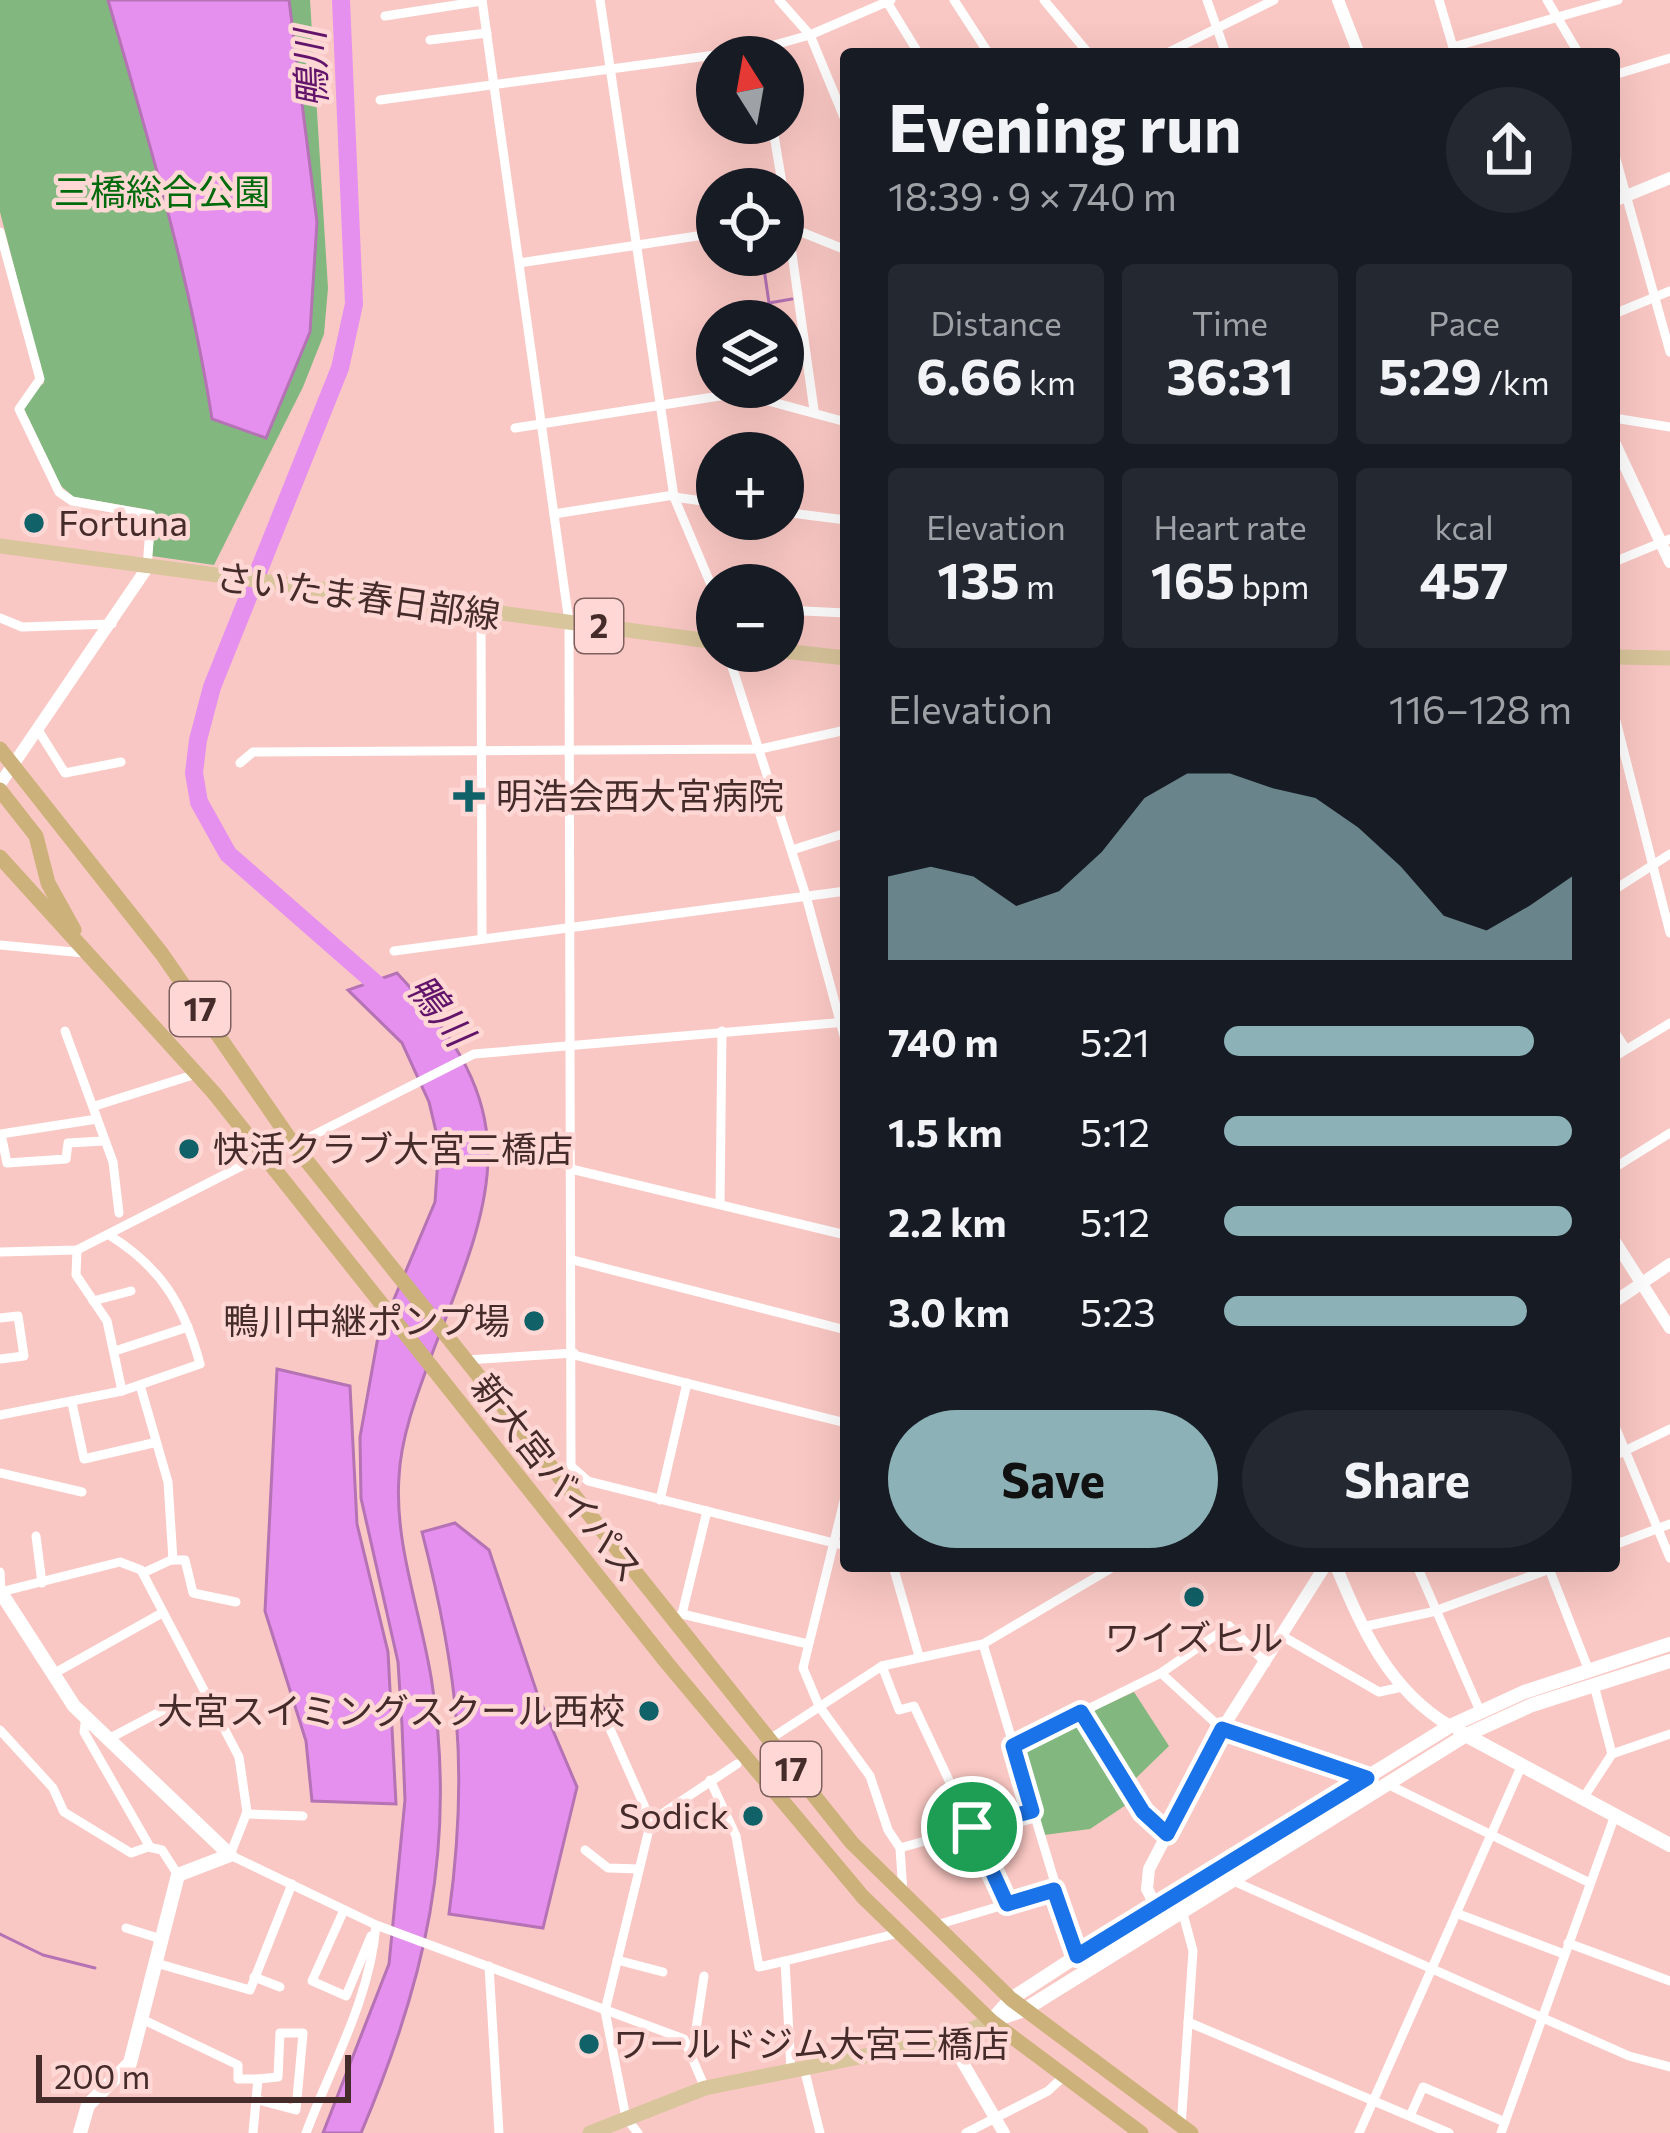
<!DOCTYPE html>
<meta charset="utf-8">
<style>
body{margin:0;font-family:Commissioner,"Noto Sans JP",sans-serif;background:#242831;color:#f1f3f6;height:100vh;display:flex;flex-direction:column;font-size:45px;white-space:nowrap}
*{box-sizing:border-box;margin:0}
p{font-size:39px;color:#9ea1a6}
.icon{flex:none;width:66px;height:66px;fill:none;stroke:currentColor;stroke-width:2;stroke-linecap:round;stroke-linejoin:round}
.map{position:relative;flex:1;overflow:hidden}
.side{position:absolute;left:840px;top:48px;width:780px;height:1524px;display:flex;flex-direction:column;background:#171b24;border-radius:12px;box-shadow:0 12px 48px #0002}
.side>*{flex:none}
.needle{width:78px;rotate:349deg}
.controls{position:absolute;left:696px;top:36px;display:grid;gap:24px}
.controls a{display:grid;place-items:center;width:108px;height:108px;border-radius:50%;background:#171b24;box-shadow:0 12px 48px #0002;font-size:60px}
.scale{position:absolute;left:36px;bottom:30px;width:315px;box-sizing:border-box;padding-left:12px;border:6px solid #452c2b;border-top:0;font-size:33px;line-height:42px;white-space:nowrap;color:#452c2b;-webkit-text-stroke:9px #ffd8d5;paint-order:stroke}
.pin{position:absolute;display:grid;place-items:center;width:102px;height:102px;color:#fff;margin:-51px;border:6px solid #fff;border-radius:50%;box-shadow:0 3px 12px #0007}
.round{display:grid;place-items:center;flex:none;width:126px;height:126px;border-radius:63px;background:#242831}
.headline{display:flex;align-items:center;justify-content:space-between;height:204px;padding:0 48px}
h1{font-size:66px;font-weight:700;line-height:90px}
.stats{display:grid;grid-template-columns:repeat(3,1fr);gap:18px;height:204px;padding:12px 48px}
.stats div{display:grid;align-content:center;border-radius:12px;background:#242831;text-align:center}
.stats b{font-size:51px;font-weight:700}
.stats small{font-size:33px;font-weight:400}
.stats p{font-size:33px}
.chart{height:336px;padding:24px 48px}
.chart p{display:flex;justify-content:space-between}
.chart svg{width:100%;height:216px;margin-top:12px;fill:#8cb1b6;opacity:.7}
.cta{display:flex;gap:24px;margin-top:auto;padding:24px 48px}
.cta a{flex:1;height:138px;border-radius:72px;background:#8cb1b6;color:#111;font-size:48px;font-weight:700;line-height:138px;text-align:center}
.cta a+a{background:#242831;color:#f1f3f6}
ul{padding:0 48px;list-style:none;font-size:39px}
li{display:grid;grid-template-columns:192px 144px 1fr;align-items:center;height:90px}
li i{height:30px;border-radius:15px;background:#8cb1b6}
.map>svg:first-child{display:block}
.green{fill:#82b87f}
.water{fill:#e590ee;stroke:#b572b4;stroke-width:3}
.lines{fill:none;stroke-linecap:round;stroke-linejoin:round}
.stream{stroke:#b572b4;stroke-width:3}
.river{stroke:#e590ee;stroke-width:18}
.minor{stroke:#fff;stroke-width:9}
.tertiary{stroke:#fff;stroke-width:12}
.secondary{stroke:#fff;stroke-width:14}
.primary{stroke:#d9c59b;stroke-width:15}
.trunk{stroke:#ccb27a;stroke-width:15}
.route-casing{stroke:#fff;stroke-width:24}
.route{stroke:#1a73e8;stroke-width:15}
.poi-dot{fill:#116168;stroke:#ffd8d5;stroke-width:4.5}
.labels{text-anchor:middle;stroke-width:9;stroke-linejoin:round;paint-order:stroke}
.shield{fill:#ffd8d5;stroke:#7d605e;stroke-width:3}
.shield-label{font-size:33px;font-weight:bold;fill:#452c2b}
.park-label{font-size:36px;fill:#006a0c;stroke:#ffd8d5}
.poi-label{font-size:36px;fill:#452c2b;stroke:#ffd8d5;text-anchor:start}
.street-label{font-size:36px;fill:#452c2b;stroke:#ffd8d5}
.water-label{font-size:39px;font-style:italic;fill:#61146a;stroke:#ffd8d5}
</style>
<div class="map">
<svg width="1670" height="2133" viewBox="0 0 1670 2133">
<rect width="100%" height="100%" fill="#fac8c4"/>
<g class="green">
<path d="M0 0H310L328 288 324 334 303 387 214 565 152 556 156 518 150 510 74 497 61 486 23 407 27 396 44 383 0 212Z"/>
<path d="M1134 1692 1169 1746 1132 1782 1086 1714Z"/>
<path d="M1081 1717 1132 1801 1090 1829 1044 1835 1019 1749Z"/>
</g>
<g class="water">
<path d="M108 0H289L317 222 310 332 266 438 212 419C190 277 148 138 108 0Z"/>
<path d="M397 973C526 1111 498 1185 435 1346 420 1387 401 1433 399 1477 394 1545 422 1616 432 1683 457 1847 425 1982 361 2133H323L389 1964 405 1800 402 1725 398 1662 361 1498 360 1437 378 1337 435 1202 439 1144 429 1102 402 1043 348 990Z"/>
<path d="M277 1369 350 1386 357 1524 388 1652 396 1804 312 1801 306 1741 265 1611Z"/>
<path d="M455 1523 489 1550 537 1693 577 1787 543 1928 449 1914C469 1770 458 1672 422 1532Z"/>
</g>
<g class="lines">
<g class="stream">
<path d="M762 255 769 303 792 299"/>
<path d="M0 1934 43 1955 95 1968"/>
</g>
<path class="river" d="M341 0 354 304 340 368 212 687 198 740 194 773 199 802 228 854 389 995"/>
<g class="minor">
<path d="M482 0 569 622 571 1466 588 1481 846 1546"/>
<path d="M600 0 674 497 717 599"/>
<path d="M779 0 810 35 846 122"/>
<path d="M954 0 989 54"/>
<path d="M1044 0 1089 54"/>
<path d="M1207 0 1226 54"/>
<path d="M1439 0 1455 54"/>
<path d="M1547 0 1579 54"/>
<path d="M887 2 919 54"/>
<path d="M385 16 482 1"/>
<path d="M430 40 487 33"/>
<path d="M1453 47 1618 0"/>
<path d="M1165 54 1274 0"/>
<path d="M1614 75 1670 58"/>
<path d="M380 100 760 49 810 35 891 0"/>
<path d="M772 123 783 189"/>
<path d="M1614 152 1670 352"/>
<path d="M783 190 814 410"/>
<path d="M784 225 846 250"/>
<path d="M0 232 40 379 19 409 59 492 72 501 151 515 147 568"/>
<path d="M519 263 717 233"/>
<path d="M1614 314 1670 291"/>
<path d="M1614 418 1670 427"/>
<path d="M515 428 739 393 846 422"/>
<path d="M674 497 717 503"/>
<path d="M783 512 846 520"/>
<path d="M554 514 674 495"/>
<path d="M1614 562 1670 539"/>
<path d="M783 610 846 613"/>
<path d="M481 613 482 938"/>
<path d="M0 618 22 627 112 624"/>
<path d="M727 651 806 896 846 1043"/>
<path d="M1614 713 1670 933"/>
<path d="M38 730 65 773 121 762"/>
<path d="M240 763 253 752 760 749 846 730"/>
<path d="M792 850 846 833"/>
<path d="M1614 890 1670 854"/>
<path d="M0 945 84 953"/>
<path d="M394 951 846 891"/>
<path d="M65 1031 113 1162 119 1213"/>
<path d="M1614 1031 1626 1049"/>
<path d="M1614 1057 1670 1023"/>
<path d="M95 1106 196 1074"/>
<path d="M97 1119 1 1134 7 1163 66 1159 68 1143 103 1141"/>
<path d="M294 1145 474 1054 846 1022"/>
<path d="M1614 1168 1670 1133"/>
<path d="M571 1169 846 1235"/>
<path d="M720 1204 722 1031"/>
<path d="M77 1250 76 1275 107 1321 122 1391"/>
<path d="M0 1252 77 1250 263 1155"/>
<path d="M573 1260 846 1330"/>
<path d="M93 1301 131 1291"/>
<path d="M0 1318 18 1316 24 1356 0 1359"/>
<path d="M115 1351 188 1327"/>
<path d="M574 1355 846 1423"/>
<path d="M466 1360 574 1353"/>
<path d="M140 1385 168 1482 173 1560"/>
<path d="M72 1403 84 1459 153 1443"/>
<path d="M0 1415 122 1391 200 1364C184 1305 161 1267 109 1235"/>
<path d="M1614 1424 1670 1558"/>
<path d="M1614 1456 1670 1429"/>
<path d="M0 1473 82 1492"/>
<path d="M846 1493 803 1668 819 1706 870 1776 888 1830 900 1848 903 1893"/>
<path d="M660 1500 687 1383"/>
<path d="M36 1536 42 1583"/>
<path d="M1614 1545 1670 1524"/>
<path d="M893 1566 919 1656"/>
<path d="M1417 1566 1480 1711"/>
<path d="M1548 1566 1589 1671"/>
<path d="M0 1572 1 1592 120 1562 141 1570 239 1757 247 1812 230 1855 376 1925 684 2039 705 2088"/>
<path d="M143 1573 171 1560H185L193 1593 236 1602"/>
<path d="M682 1614 707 1511"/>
<path d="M670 1620 682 1614 808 1644"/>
<path d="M1362 1627 1432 1612 1558 1566"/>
<path d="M1284 1637 1379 1692 1402 1687"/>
<path d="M983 1644 1077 1956"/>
<path d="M882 1666 899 1710 914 1706 1007 1904"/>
<path d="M1161 1673 1222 1729 1367 1778"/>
<path d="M53 1674 162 1613"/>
<path d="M1081 1712 1143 1812 1167 1834"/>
<path d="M603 1713 651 1821 605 2011 626 2118 638 2133"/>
<path d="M86 1716 84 1732 150 1847"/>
<path d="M0 1730 53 1788 64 1812 131 1853 148 1847 162 1850 178 1875"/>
<path d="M112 1737 171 1706"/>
<path d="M770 1739 882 1666 983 1644 1115 1566"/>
<path d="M1013 1746 1161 1673 1229 1626 1266 1663"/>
<path d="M1612 1754 1670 1734"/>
<path d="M710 1780 736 1836 759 1967 785 1961 791 2070"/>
<path d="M1387 1784 1590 1883"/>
<path d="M1582 1800 1612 1754 1594 1685"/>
<path d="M246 1814 303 1816"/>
<path d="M651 1821 737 1764"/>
<path d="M900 1848 1032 1811"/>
<path d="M585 1850 608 1868 639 1869"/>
<path d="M1231 1880 1629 2056 1670 2067"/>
<path d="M344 1910 312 1981 346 1996 371 1936"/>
<path d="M1456 1913 1564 1954"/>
<path d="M933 1926 1055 1890"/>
<path d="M126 1928 161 1939"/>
<path d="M1568 1943 1670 1981"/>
<path d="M617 1960 663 1972"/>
<path d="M785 1961 899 1933"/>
<path d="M156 1963 250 1990 292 1884"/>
<path d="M489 1966 499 2133"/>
<path d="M254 1977 280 1987"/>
<path d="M144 2020 238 2065V2079H258L253 2133"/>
<path d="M1188 2022 1449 2133"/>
<path d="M693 2049 704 1976"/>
<path d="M804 2068 820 2133"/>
<path d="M258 2100 296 2110 303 2033H280L278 2077 258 2079"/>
<path d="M1410 2116 1423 2087 1505 2122"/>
<path d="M1181 2127 1193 1951 1182 1910"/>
<path d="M306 2133C332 2064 370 1999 376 1925"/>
<path d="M966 2133 1048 2091 1063 2077"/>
<path d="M1359 2133 1521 1767"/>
<path d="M1501 2133 1614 1818"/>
</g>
<g class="tertiary">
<path d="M1338 0 1359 54"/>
<path d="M1614 201 1670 178"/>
<path d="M1614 442 1670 562"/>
<path d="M0 784 147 568"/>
<path d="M1614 1240 1670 1328"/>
<path d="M1614 1302 1670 1264"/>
<path d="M1336 1566C1362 1629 1389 1690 1450 1726"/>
<path d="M1157 1908 1147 1889 1149 1869 1222 1729 1325 1566"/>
<path d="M949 2039 1004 2133"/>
</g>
<g class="secondary">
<path d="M0 1591 74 1706 230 1855"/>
<path d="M1460 1732 1670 1845"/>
<path d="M995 2020 1024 2010 1466 1735 1532 1705 1670 1661"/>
<path d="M991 2021 1011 1999 1077 1956 1450 1726 1524 1692 1670 1644"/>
<path d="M80 2133 88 2105 130 2063 178 1875 230 1855"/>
</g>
<g class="primary">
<path d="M0 546 717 642"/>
<path d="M783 651 846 658"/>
<path d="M1614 657 1670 658"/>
<path d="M590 2133 705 2088 949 2039 991 2021"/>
</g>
<g class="trunk">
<path d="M0 749 162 954 294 1145 852 1843 1011 1999 1191 2133"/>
<path d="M0 790 36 836 48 883 74 930"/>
<path d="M0 857 214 1093 667 1663 863 1897 991 2021 1141 2133"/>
</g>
</g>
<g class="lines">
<g class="route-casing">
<path id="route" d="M1081 1712 1143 1812 1167 1834 1222 1729 1367 1778 1077 1956 1054 1890 1007 1904 972 1827 1032 1811 1013 1746Z"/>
</g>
<use href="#route" class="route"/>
</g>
<g class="poi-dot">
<circle cx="34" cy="523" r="12"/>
<path d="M463 778h12v12h12v12h-12v12h-12v-12h-12v-12h12z"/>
<circle cx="189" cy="1149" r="12"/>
<circle cx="534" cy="1321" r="12"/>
<circle cx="1194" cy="1597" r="12"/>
<circle cx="649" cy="1711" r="12"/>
<circle cx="753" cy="1816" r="12"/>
<circle cx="589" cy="2044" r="12"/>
</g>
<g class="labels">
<g class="shield">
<rect x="575" y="599" width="48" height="54" rx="9"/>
<rect x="170" y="982" width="60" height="54" rx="9"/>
<rect x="761" y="1742" width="60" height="54" rx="9"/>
</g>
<g class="shield-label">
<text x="599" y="638">2</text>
<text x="200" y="1021">17</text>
<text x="791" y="1781">17</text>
</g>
<g class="park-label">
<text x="162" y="205">三橋総合公園</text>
</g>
<g class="poi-label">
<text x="58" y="536">Fortuna</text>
<text x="496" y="809">明浩会西大宮病院</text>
<text x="213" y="1162">快活クラブ大宮三橋店</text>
<text x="510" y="1334" text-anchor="end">鴨川中継ポンプ場</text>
<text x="1194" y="1651" text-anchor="middle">ワイズヒル</text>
<text x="625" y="1724" text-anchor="end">大宮スイミングスクール西校</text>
<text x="729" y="1829" text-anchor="end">Sodick</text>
<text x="613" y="2057">ワールドジム大宮三橋店</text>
</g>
<g class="street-label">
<text transform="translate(358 596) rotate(8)" y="13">さいたま春日部線</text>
<text transform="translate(557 1478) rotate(52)" y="13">新大宮バイパス</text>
</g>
<g class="water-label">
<text transform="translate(311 69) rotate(-92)" y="14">鴨川</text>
<text transform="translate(440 1010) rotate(52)" y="14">鴨川</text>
</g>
</g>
</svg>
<div class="controls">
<a><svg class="needle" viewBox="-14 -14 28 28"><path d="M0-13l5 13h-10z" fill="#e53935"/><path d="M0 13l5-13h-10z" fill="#9ea1a6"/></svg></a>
<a><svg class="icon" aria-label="locate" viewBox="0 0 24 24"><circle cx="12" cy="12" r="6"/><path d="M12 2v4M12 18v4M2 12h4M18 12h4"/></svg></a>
<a><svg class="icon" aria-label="layers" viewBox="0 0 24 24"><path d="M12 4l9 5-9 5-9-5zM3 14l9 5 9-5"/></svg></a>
<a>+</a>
<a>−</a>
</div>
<div class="scale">200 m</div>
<div class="pin" style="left:972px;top:1827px;background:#1e9e55"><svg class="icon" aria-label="arrive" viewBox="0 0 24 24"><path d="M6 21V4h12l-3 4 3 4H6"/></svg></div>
<section class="side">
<div class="headline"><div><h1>Evening run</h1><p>18:39 · 9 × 740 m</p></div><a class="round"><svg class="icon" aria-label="share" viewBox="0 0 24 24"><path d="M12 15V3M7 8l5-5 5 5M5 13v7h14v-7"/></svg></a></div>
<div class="stats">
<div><p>Distance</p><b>6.66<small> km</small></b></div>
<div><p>Time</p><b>36:31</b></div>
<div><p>Pace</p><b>5:29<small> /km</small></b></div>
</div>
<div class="stats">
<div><p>Elevation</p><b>135<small> m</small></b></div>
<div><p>Heart rate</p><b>165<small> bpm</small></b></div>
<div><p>kcal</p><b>457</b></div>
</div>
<div class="chart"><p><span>Elevation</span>116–128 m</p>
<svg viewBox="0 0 160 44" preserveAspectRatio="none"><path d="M0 44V27L10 25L20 27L30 33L40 30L50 22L60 11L70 6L80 6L90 9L100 11L110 17L120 25L130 35L140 38L150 33L160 27V44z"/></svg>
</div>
<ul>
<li><b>740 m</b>5:21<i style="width:89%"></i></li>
<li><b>1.5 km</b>5:12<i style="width:100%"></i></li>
<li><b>2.2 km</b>5:12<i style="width:100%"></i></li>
<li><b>3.0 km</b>5:23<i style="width:87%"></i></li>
</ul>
<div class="cta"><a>Save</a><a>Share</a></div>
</section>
</div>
